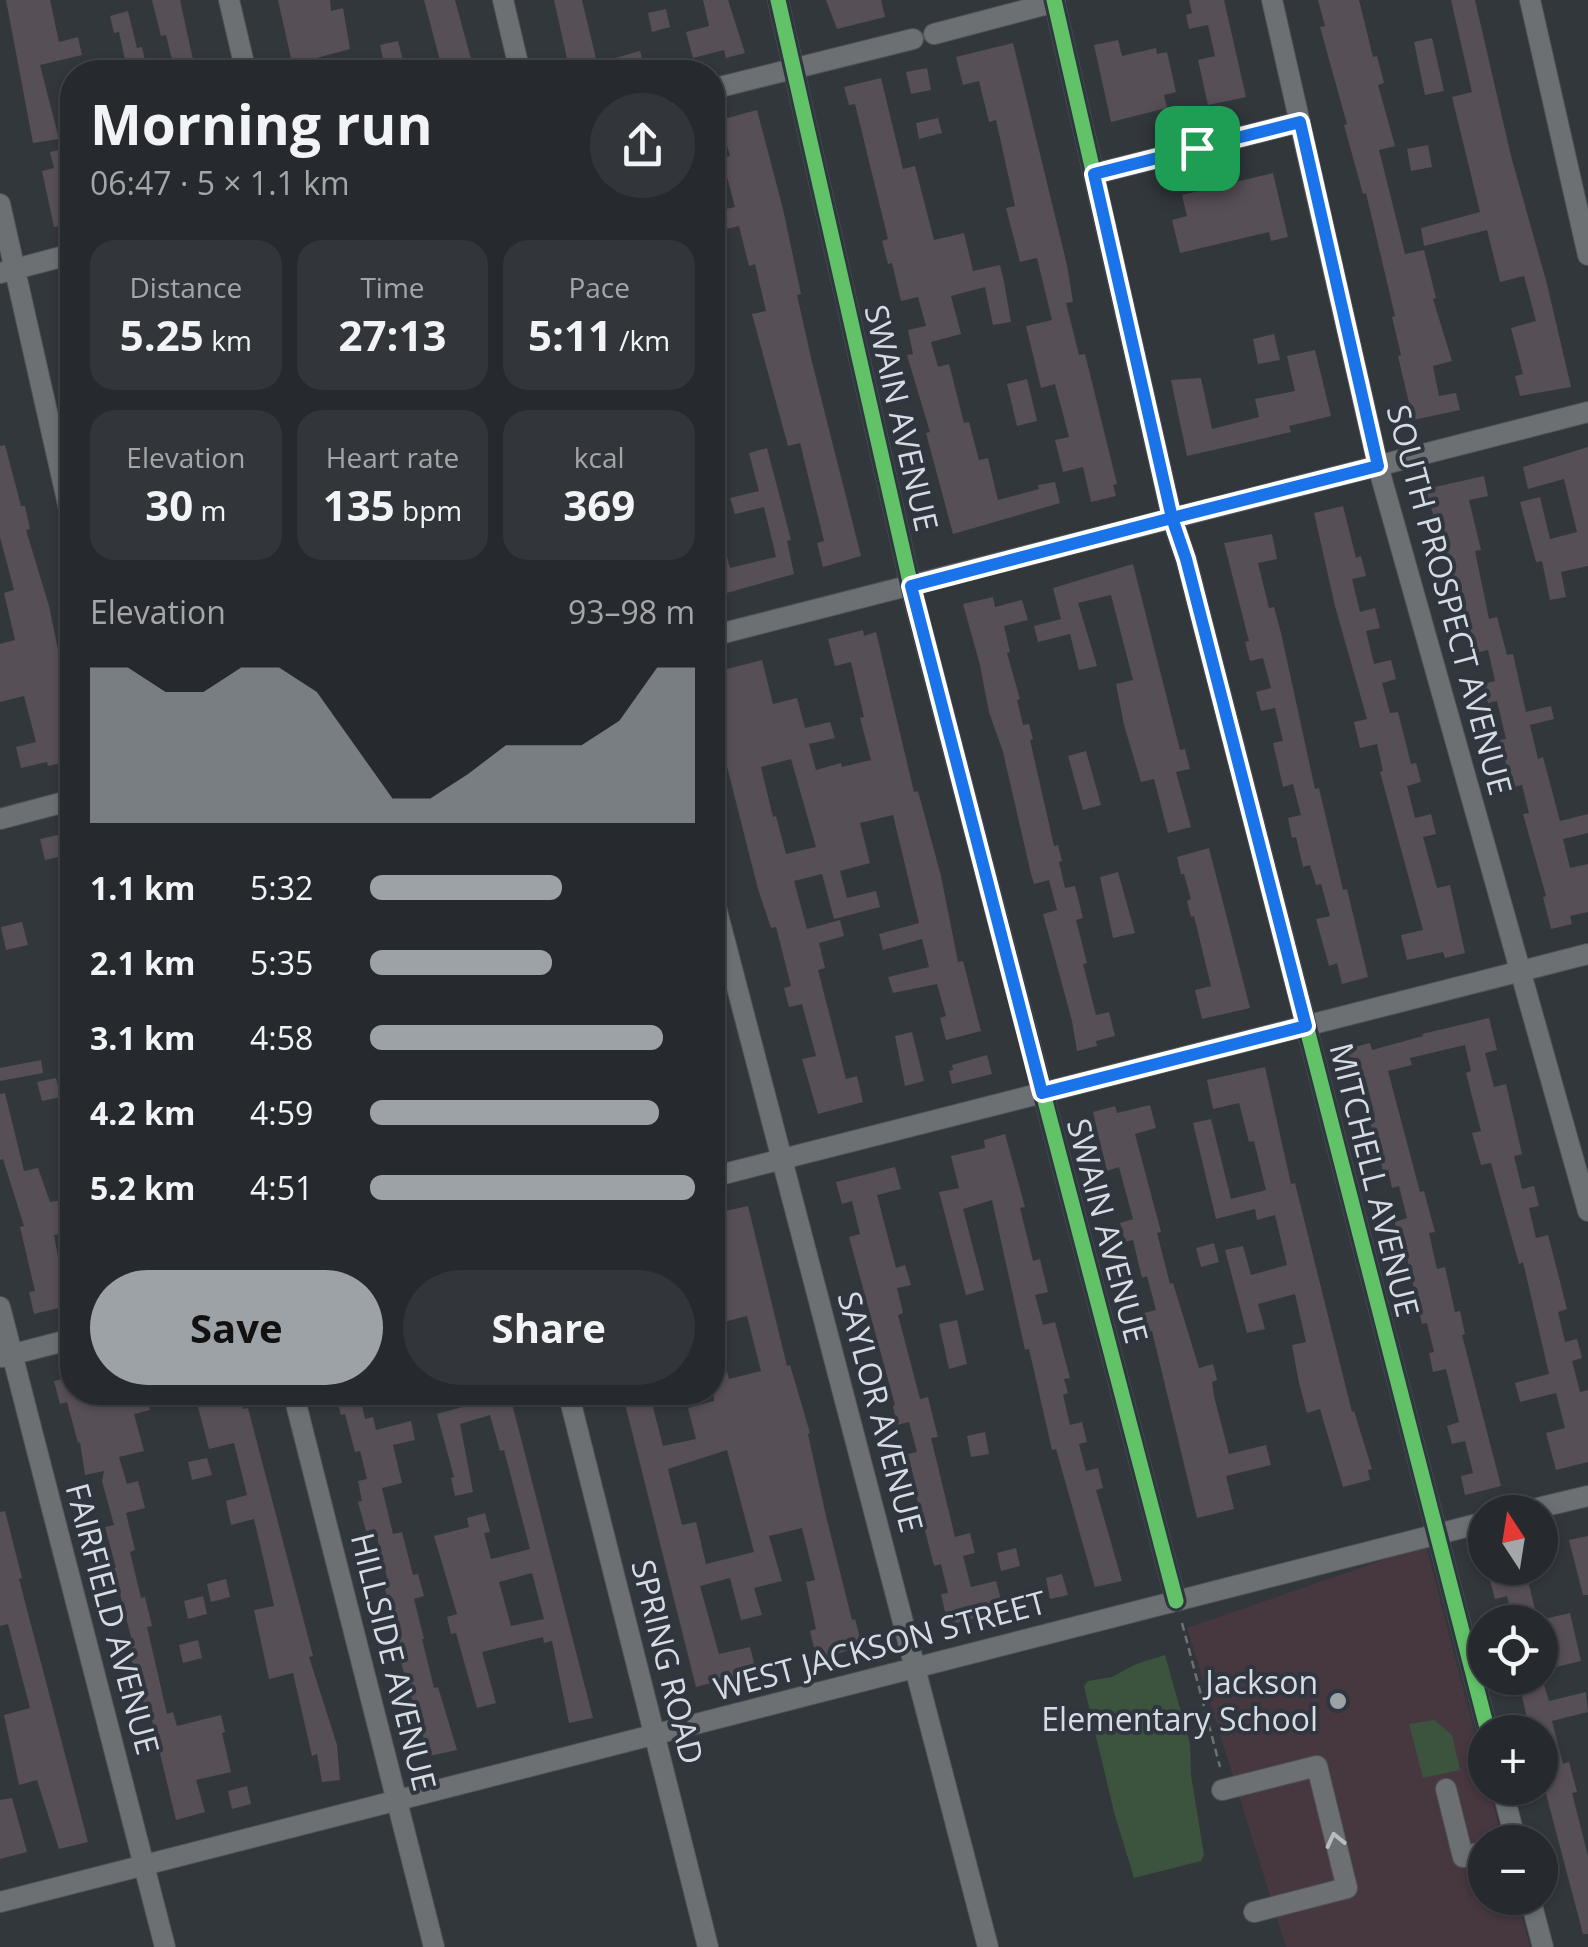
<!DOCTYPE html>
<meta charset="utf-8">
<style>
body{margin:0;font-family:"Open Sans",sans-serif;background:#323539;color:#f1f3f6;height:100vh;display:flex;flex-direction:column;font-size:38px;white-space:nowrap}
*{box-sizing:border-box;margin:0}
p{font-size:32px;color:#a4a6aa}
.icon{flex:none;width:55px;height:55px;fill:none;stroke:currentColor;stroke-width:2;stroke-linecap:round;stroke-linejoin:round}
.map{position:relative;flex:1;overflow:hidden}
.panel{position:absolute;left:60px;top:60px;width:665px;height:1345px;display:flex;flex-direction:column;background:#26292d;border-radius:40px;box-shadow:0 2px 8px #0004,0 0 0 2px #424549}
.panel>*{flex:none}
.needle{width:65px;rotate:348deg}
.tools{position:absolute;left:1468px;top:1495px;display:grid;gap:20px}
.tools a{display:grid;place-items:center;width:90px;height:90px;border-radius:50%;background:#26292d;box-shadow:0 2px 8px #0004,0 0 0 2px #424549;font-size:50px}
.pin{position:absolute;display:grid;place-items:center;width:85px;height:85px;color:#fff;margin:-42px;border-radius:20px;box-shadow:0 5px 15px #0006}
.round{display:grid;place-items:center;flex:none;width:105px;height:105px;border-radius:52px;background:#323539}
.head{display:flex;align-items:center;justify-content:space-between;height:170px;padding:0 30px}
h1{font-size:55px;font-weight:700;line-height:75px}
.metrics{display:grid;grid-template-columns:repeat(3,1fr);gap:15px;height:170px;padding:10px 30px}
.metrics div{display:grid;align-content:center;border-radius:25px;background:#323539;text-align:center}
.metrics b{font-size:42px;font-weight:700}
.metrics small{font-size:28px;font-weight:400}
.metrics p{font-size:28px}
.chart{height:280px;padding:20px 30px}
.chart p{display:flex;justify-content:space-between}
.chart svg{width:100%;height:180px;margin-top:10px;fill:#9da2a7;opacity:.7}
.cta{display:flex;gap:20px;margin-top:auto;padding:20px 30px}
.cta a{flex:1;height:115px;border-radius:60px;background:#9da2a7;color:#111;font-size:40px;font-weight:700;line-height:115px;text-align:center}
.cta a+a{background:#323539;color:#f1f3f6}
ul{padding:0 30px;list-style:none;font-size:32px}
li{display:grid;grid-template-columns:160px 120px 1fr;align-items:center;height:75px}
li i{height:25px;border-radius:12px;background:#9da2a7}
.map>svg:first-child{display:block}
.commercial{fill:#47373f}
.green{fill:#3c533d}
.building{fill:#564f55;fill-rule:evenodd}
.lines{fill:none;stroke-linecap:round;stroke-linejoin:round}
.minor-casing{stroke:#505458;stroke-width:22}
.path{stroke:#6e7073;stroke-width:2.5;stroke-dasharray:8 5;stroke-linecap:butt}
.minor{stroke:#6d7073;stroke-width:20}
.cycleway-casing{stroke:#2f363f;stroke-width:21}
.cycleway{stroke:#61c268;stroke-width:15}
.oneway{stroke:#b7bcc0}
.route-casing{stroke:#fff;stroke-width:20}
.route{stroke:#1a73e8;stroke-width:12}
.poi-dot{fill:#9da2a7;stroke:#2f363f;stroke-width:4}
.labels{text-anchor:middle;stroke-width:8;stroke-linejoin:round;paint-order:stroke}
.street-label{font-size:32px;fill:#d7dce1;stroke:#2f363f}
.poi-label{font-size:32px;fill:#d7dce1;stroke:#2f363f;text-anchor:end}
</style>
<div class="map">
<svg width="1588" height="1947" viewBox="0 0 1588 1947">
<rect width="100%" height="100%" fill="#32373c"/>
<path class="commercial" d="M1426 1545 1485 1773V1788H1489L1503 1842H1485V1898H1517L1530 1947H1286L1187 1628Z"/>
<g class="green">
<path d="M1165 1655 1190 1744 1191 1775 1204 1855 1201 1861 1134 1878 1114 1812 1084 1686 1088 1681 1112 1677 1136 1664Z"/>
<path d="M1434 1720 1452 1735 1460 1770 1423 1778 1409 1724Z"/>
</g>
<g class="building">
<path d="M6 0H50L59 42 78 37 82 55 40 65 59 139 33 143Z"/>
<path d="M152 0H180L195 69 175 72 166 35 161 36Z"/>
<path d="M278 0H330L331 11 343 8 350 49 313 59 316 72H294Z"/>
<path d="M424 0H455L474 70 471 72H443Z"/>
<path d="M554 0H582L597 63 640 51 646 72H570Z"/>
<path d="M703 0H728L745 53 726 58 724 50 693 58 686 32 709 26Z"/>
<path d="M826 0H881L885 17 837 29Z"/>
<path d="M1189 0H1224L1246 97 1208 105 1198 60 1215 56 1208 25 1189 29 1186 15 1192 13Z"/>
<path d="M1318 0H1359L1373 57 1377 56 1384 83 1378 85 1395 146 1379 150 1405 254 1424 250 1436 298 1433 299 1452 361 1433 366 1439 396 1456 393 1460 410 1413 420 1398 356 1401 355 1392 317 1395 316 1366 193 1363 194 1344 125 1347 124 1320 27 1325 26Z"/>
<path d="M1451 0H1475L1511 156 1547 284 1571 387 1520 396 1515 376 1523 374 1511 328 1536 321 1524 276 1500 282 1487 230 1424 246 1421 228 1480 212 1452 97 1472 92Z"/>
<path d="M666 9 670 27 652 32 648 13Z"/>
<path d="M128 11 137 48 142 47 146 65 127 69 119 32 114 33 110 16Z"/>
<path d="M1432 38 1444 91 1425 95 1414 42Z"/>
<path d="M1118 40 1122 56 1156 48 1157 54 1167 52 1176 92 1164 95 1167 108 1111 122 1094 45Z"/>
<path d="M398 41 406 72H386L380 45Z"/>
<path d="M1013 43 1067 265 1073 302 1066 303 1079 355 1085 354 1117 484 1113 485 1116 496 1091 502 1083 467 1063 472 1055 440 1069 437 1055 384 1041 388 1026 326 1052 320 1037 258 1020 262 1006 208 1015 206 996 120 989 122 979 81 963 85 956 57Z"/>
<path d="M927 68 931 90 911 94 906 72Z"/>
<path d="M881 78 903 169 915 166 934 240 964 233 973 271 1000 265 1004 282 1011 322 993 325 985 287 951 296 961 334 931 342 938 367 949 364 964 423 969 422 979 460 988 458 998 500 1039 489 1038 485 1055 482 1060 503 953 534 926 433 930 432 907 355 913 354 908 330 926 326 918 297 901 301 892 263 888 264 882 241 888 239 855 104 849 105 844 87Z"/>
<path d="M757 110 783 209 801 294 797 295 812 362 861 556 823 567 817 543 824 541 800 443 788 446 752 314 766 311 755 264 749 266 739 226 712 232V212L735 207 722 158 730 156 720 120Z"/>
<path d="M938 118 942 133 919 139 916 123Z"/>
<path d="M1428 145 1432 167 1411 171 1407 149Z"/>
<path d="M72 147V223L54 227 42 171 54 168 50 152Z"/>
<path d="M1273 173 1288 237 1271 241 1269 232 1180 253 1172 220 1187 216 1182 195Z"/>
<path d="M1274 334 1280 360 1258 364 1253 339Z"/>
<path d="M1315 350 1331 416 1289 426 1291 432 1187 456 1171 380 1201 378 1212 429 1259 417 1255 399 1295 391 1287 356Z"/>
<path d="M712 356H717L727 395 712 398Z"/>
<path d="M1027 379 1037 421 1017 426 1007 384Z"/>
<path d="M5 445 21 506H25L30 529 26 530 49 606 72 718V760L48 766 47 762 21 768 16 747 36 742 24 696 0 702V644L15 640 4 593 14 590 0 537V446Z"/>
<path d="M1588 447V566L1561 572 1566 597 1550 600 1542 561 1536 562 1520 502 1540 497 1550 539 1577 532 1564 479 1528 489 1523 467Z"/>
<path d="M767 448 791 540 787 541 794 574 712 597V520H717L730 568 776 557 764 507 735 514 730 498 759 491 749 453Z"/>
<path d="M1484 476 1488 496 1469 500 1481 550 1475 551 1489 619 1497 617 1507 655 1513 654 1526 712 1551 706 1554 719 1530 725 1538 759 1543 757 1560 821 1588 814V833L1563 839 1570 868 1588 864V912L1570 916 1572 924 1551 929 1543 897 1546 896 1523 814 1529 813 1522 785 1512 787 1500 740 1506 739 1497 701 1488 703 1483 684 1495 681 1488 650 1476 653 1462 595 1456 596 1426 489Z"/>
<path d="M1343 506 1356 558 1361 556 1366 576 1352 579 1360 612 1375 608 1380 628 1366 631 1374 664 1391 660 1396 679 1382 683 1390 713 1398 712 1411 764 1416 763 1421 782 1407 786 1415 818 1431 814 1436 834 1423 837 1437 888 1450 885 1465 953 1445 958 1443 952 1407 960 1401 935 1423 930 1380 772 1383 771 1377 744 1360 748 1354 722 1367 719 1335 606 1314 513Z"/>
<path d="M1272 534 1277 559 1258 563 1269 608 1274 607 1281 633 1315 789 1319 788 1343 890 1347 889 1368 977 1342 984 1337 963 1329 966 1316 919 1330 916 1321 884 1316 885 1310 865 1303 867 1296 837 1292 838 1288 818 1301 815 1293 784 1283 787 1273 743 1283 741 1275 708 1261 711 1256 692 1271 688 1263 658 1250 661 1245 642 1249 641 1224 543Z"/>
<path d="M1133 564 1180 750 1185 749 1190 769 1176 772 1191 827 1168 833 1154 779 1141 782 1124 725 1116 684 1133 680 1111 595 1078 603 1097 666 1079 670 1070 634 1038 642 1034 626 1061 619 1053 588Z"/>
<path d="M993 597 995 607 1022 600 1028 620 1004 626 1010 652 1007 653 1020 699 1017 700 1023 725 1029 724 1033 739 1030 740 1054 846 1058 845 1062 861 1059 862 1065 888 1075 886 1083 918 1076 920 1087 963 1083 964 1096 1015 1109 1012 1115 1036 1096 1041 1097 1046 1077 1051 1072 1021 1043 914 1057 910 1049 880 1034 884 1031 874 1003 752 989 712 980 665 963 604Z"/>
<path d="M863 630 864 636 876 632 914 792 918 791 941 876 958 962 963 961 981 1031 946 1040 940 1018 946 1016 937 984 893 993 888 977 929 967 922 939 883 950 879 934 919 923 893 815 860 823 870 863 840 871 847 898 876 891 880 907 834 919 822 874 794 881 807 929 840 920 844 936 819 943 825 968 818 970 846 1079 857 1076 863 1102 818 1114 802 1059 816 1056 802 1004 789 1007 784 988 791 986 776 927 771 928 758 889 712 707V667L726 664 727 669 762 660 773 704 797 698 805 728 830 722 835 738 809 744 816 770 841 763 842 767 871 760 860 718 864 717 851 662 835 666 828 639ZM791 759 816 847 786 854 776 816 773 817 761 767Z"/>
<path d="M1086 751 1101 805 1083 810 1068 756Z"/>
<path d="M62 834 67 855 45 860 40 839Z"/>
<path d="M1209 848 1250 1008 1202 1019 1195 990 1211 986 1194 916 1191 917 1187 901 1191 899 1184 874H1181L1177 857Z"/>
<path d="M1118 872 1135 933 1113 938 1100 877Z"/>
<path d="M22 922 28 945 6 950 1 927Z"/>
<path d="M1489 1018 1497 1050 1485 1053 1494 1087 1506 1084 1522 1154 1514 1156 1522 1189 1534 1186 1539 1206 1529 1208 1536 1238 1548 1235 1567 1309 1558 1312 1565 1342 1577 1339 1582 1358 1572 1361 1580 1392 1588 1390V1462L1556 1470 1546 1433 1565 1428 1556 1393 1520 1402 1515 1383 1549 1374 1523 1262 1519 1264 1491 1163 1481 1165 1472 1133 1481 1131 1466 1073 1471 1071 1465 1045 1410 1058 1412 1065 1388 1071 1420 1192 1424 1191 1435 1232 1429 1233 1437 1269 1445 1267 1455 1312 1460 1311 1465 1334 1462 1335 1501 1486 1465 1495 1461 1476 1473 1473 1465 1441 1452 1444 1447 1426 1459 1422 1446 1369 1433 1372 1429 1353 1434 1352 1427 1323 1422 1324 1403 1240H1399L1395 1222 1407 1218 1399 1186 1392 1188 1388 1170 1383 1171 1369 1117 1375 1116 1365 1077 1356 1080 1347 1049 1370 1043 1372 1050 1423 1036 1422 1034Z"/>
<path d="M912 1032 924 1081 905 1086 895 1036Z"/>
<path d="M987 1055 992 1074 952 1084 949 1071 953 1070 952 1065Z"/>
<path d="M41 1060 43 1073 0 1081V1068Z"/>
<path d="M1265 1067 1291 1184 1295 1183 1352 1412 1354 1411 1372 1469 1368 1470 1370 1480 1343 1487 1320 1409 1307 1413 1299 1383 1292 1345 1306 1342 1295 1294 1258 1304 1265 1329 1247 1333 1225 1250 1243 1246 1251 1275 1287 1265 1275 1215 1257 1220 1255 1209 1216 1219 1193 1123 1211 1119 1231 1199 1266 1190 1254 1141 1249 1142 1239 1103 1213 1109 1207 1080Z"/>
<path d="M56 1078 61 1097 42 1101 37 1082Z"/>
<path d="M5 1093 24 1171 38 1168 50 1202 62 1200 69 1232 54 1235 67 1306 34 1314 29 1292 35 1291 20 1227 24 1226 3 1159 0 1160V1094Z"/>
<path d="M1150 1105 1156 1128 1135 1134 1161 1232 1157 1233 1170 1284 1173 1283 1199 1368 1213 1364 1217 1380 1212 1382 1214 1396 1229 1454 1266 1445 1271 1465 1226 1476 1234 1509 1197 1518 1152 1331 1148 1332 1144 1313 1156 1310 1147 1276 1142 1278 1133 1240 1125 1242 1120 1223 1133 1219 1119 1167 1107 1171 1093 1112 1115 1106 1117 1113Z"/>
<path d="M1005 1134 1025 1207 1020 1208 1033 1261 1040 1259 1048 1292 1035 1295 1043 1325 1055 1322 1070 1378 1064 1379 1068 1393 1063 1395 1070 1425 1082 1422 1087 1442 1079 1444 1086 1471 1098 1468 1103 1488 1096 1490 1122 1581 1095 1587 1056 1449 1052 1450 1029 1349 1025 1350 992 1200 963 1209 984 1290 966 1295 939 1192 959 1188 951 1156 985 1148 984 1140Z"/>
<path d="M895 1167 901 1189 877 1195 896 1268 905 1265 911 1285 897 1288 903 1313 898 1315 920 1399 928 1397 938 1437 931 1438 955 1537 970 1533 975 1553 963 1556 971 1587 996 1581 1004 1611 948 1625 941 1594 948 1593 941 1564 934 1566 915 1491H917L908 1454 917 1452 909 1422 897 1425 893 1406 895 1405 849 1237 860 1234 852 1201 842 1204 836 1182Z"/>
<path d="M748 1206 787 1366 790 1365 810 1433 808 1434 826 1516 852 1620 855 1619 862 1646 817 1660 810 1631 816 1629 806 1582 815 1580 802 1528 769 1536 782 1581 754 1588 762 1615 741 1620 730 1578 700 1586 719 1654 750 1647 756 1671 696 1687 622 1392H649L663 1446 696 1439 688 1408 714 1401 712 1335H717L729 1379 761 1371 747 1316 712 1325V1214ZM727 1450 754 1552 706 1564 696 1522 682 1525 668 1469Z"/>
<path d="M1214 1243 1219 1262 1201 1267 1196 1248Z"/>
<path d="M957 1320 967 1364 949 1369 939 1324Z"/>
<path d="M72 1377V1392H100L103 1403 145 1392 150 1410 134 1414 144 1451 119 1457 127 1484 138 1481 145 1508 126 1513 135 1550 130 1552 141 1598 145 1597 152 1626 147 1627 167 1714 173 1712 177 1726 221 1715 225 1732 222 1733 231 1772 196 1780 205 1812 176 1820 148 1704 144 1705 127 1643 132 1641 119 1590 114 1591 109 1570 116 1568 105 1527 114 1525 102 1481 104 1471 85 1475 80 1442 78 1443 67 1402 60 1404 54 1381Z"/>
<path d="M194 1392H239L243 1409 248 1408 313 1656 309 1657 337 1745 340 1780 322 1782 317 1754 312 1756 293 1673 269 1679 254 1610 274 1606 266 1570 254 1519 231 1525 226 1501 247 1495 234 1443 209 1449Z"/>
<path d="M335 1392H359L365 1419 373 1417 376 1430 411 1421 415 1440 393 1445 402 1483 382 1488 393 1534 402 1532 413 1575 418 1574 424 1596 414 1599 424 1639H422L434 1688 438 1687 457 1750 429 1756 399 1656 384 1583 388 1582 375 1529 366 1531 358 1502 362 1501 358 1481 367 1479 360 1451 355 1452 345 1414 341 1415Z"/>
<path d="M475 1392H509L593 1718 569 1723 552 1641 544 1643 543 1637 482 1652 496 1703 477 1708 456 1633 451 1634 447 1617 457 1614 434 1536 469 1527 467 1518 485 1513 490 1532 484 1533 491 1559 530 1549 504 1450 500 1451 490 1415 460 1424 473 1492 455 1496 451 1478 454 1477 437 1414 477 1403ZM532 1573 544 1619 511 1626 499 1582Z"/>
<path d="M985 1432 989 1454 971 1457 967 1436Z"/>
<path d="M207 1458 212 1475 192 1480 188 1462Z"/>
<path d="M5 1511 22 1578 19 1579 88 1842 59 1849 37 1780 19 1785 4 1715 30 1708 8 1624 0 1626V1512Z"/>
<path d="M1588 1536V1595H1583L1569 1540Z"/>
<path d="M1016 1548 1020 1566 1001 1571 997 1553Z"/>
<path d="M1500 1568H1525L1538 1622H1514L1507 1596 1495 1599 1490 1580 1503 1577Z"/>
<path d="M1062 1574 1068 1595 1050 1599 1046 1578Z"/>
<path d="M226 1579 230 1597 211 1602 207 1584Z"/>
<path d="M203 1596 207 1614 188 1619 184 1601Z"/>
<path d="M1570 1613 1581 1661 1540 1671V1620Z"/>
<path d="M198 1640 202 1658 183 1663 179 1645Z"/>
<path d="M1518 1678H1542L1549 1701 1586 1692 1588 1712 1552 1721 1563 1764 1569 1762 1577 1792 1572 1793 1588 1856V1934H1583L1540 1771V1732H1530Z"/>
<path d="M247 1786 251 1804 232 1809 228 1791Z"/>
<path d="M12 1798 27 1852 0 1859V1800Z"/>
</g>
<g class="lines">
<g class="minor-casing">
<g id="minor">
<path d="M229 0 246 72"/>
<path d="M503 0 520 72"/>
<path d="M778 0 915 604 1176 1601"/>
<path d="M1054 0 1172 518 1186 559 1488 1732"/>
<path d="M1272 0 1378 466 1588 1211"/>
<path d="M1530 0 1588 255"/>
<path d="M934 34 1055 2"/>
<path d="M712 89 913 39"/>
<path d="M1094 174 1300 122"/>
<path d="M0 204 72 522"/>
<path d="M0 273 72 254"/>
<path d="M712 636 1588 412"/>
<path d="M0 819 72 800"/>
<path d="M712 892 988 1947"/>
<path d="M712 1177 1588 954"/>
<path d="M0 1307 165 1947"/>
<path d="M2 1357 72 1339"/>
<path d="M293 1392 434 1947"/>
<path d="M568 1392 708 1947"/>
<path d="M1521 1512 1588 1496"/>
<path d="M1502 1788 1516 1842"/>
<path d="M1446 1789 1463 1857 1485 1851"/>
<path d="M1222 1790 1317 1766 1347 1888 1254 1912"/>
<path d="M1530 1898 1543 1947"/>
<path d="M0 1902 1485 1522"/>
</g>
</g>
<path class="path" d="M1182 1623 1220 1767"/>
<use href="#minor" class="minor"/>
<g class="cycleway-casing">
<g id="cycleway">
<path d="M778 0 915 604 1176 1601"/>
<path d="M1054 0 1172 518 1186 559 1488 1732"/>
</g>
</g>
<use href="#cycleway" class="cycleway"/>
</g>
<defs><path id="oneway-chevron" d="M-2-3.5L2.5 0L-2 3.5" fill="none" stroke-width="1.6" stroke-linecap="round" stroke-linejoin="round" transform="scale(2.5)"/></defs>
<use class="oneway" href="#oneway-chevron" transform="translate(1335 1840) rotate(-103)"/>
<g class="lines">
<g class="route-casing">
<path id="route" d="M1197 148 1094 174 1172 518 911 586 1042 1093 1306 1026 1186 559 1172 518 1378 466 1300 122 1197 148"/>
</g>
<use href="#route" class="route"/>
</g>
<circle class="poi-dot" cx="1338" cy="1701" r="10"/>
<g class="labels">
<g class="street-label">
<text transform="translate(901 418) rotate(77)" y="11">SWAIN AVENUE</text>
<text transform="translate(1449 600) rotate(75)" y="11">SOUTH PROSPECT AVENUE</text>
<text transform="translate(1374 1180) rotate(76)" y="11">MITCHELL AVENUE</text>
<text transform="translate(1107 1231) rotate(75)" y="11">SWAIN AVENUE</text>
<text transform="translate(880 1412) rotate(75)" y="11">SAYLOR AVENUE</text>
<text transform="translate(112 1619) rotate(75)" y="11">FAIRFIELD AVENUE</text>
<text transform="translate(880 1646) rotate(-15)" y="11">WEST JACKSON STREET</text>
<text transform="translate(393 1662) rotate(76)" y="11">HILLSIDE AVENUE</text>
<text transform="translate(667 1662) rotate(76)" y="11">SPRING ROAD</text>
</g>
<g class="poi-label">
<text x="1318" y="1694">Jackson<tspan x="1318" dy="37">Elementary School</tspan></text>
</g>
</g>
</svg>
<div class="tools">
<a><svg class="needle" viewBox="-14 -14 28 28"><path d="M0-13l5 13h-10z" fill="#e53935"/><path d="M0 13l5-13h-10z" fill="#a4a6aa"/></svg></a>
<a><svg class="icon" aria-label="locate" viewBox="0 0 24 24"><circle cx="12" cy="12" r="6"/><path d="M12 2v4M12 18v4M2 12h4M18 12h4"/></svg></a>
<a>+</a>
<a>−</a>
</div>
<div class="pin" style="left:1197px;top:148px;background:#1e9e55"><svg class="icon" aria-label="arrive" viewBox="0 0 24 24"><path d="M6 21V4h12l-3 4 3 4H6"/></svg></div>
<section class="panel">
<div class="head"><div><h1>Morning run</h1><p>06:47 · 5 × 1.1 km</p></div><a class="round"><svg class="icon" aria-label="share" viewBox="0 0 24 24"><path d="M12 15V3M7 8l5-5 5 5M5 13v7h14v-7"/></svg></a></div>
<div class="metrics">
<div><p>Distance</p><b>5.25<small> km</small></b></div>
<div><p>Time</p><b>27:13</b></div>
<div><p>Pace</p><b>5:11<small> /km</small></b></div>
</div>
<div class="metrics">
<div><p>Elevation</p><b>30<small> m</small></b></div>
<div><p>Heart rate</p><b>135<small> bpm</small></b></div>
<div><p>kcal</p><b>369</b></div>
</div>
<div class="chart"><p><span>Elevation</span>93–98 m</p>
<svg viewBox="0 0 160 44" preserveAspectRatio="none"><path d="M0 44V6L10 6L20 12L30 12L40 6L50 6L60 12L70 25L80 38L90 38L100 32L110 25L120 25L130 25L140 19L150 6L160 6V44z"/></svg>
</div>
<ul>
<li><b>1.1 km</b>5:32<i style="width:59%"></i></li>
<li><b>2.1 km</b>5:35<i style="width:56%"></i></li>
<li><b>3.1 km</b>4:58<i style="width:90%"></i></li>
<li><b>4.2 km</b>4:59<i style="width:89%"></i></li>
<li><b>5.2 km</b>4:51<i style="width:100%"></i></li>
</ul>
<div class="cta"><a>Save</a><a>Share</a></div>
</section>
</div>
